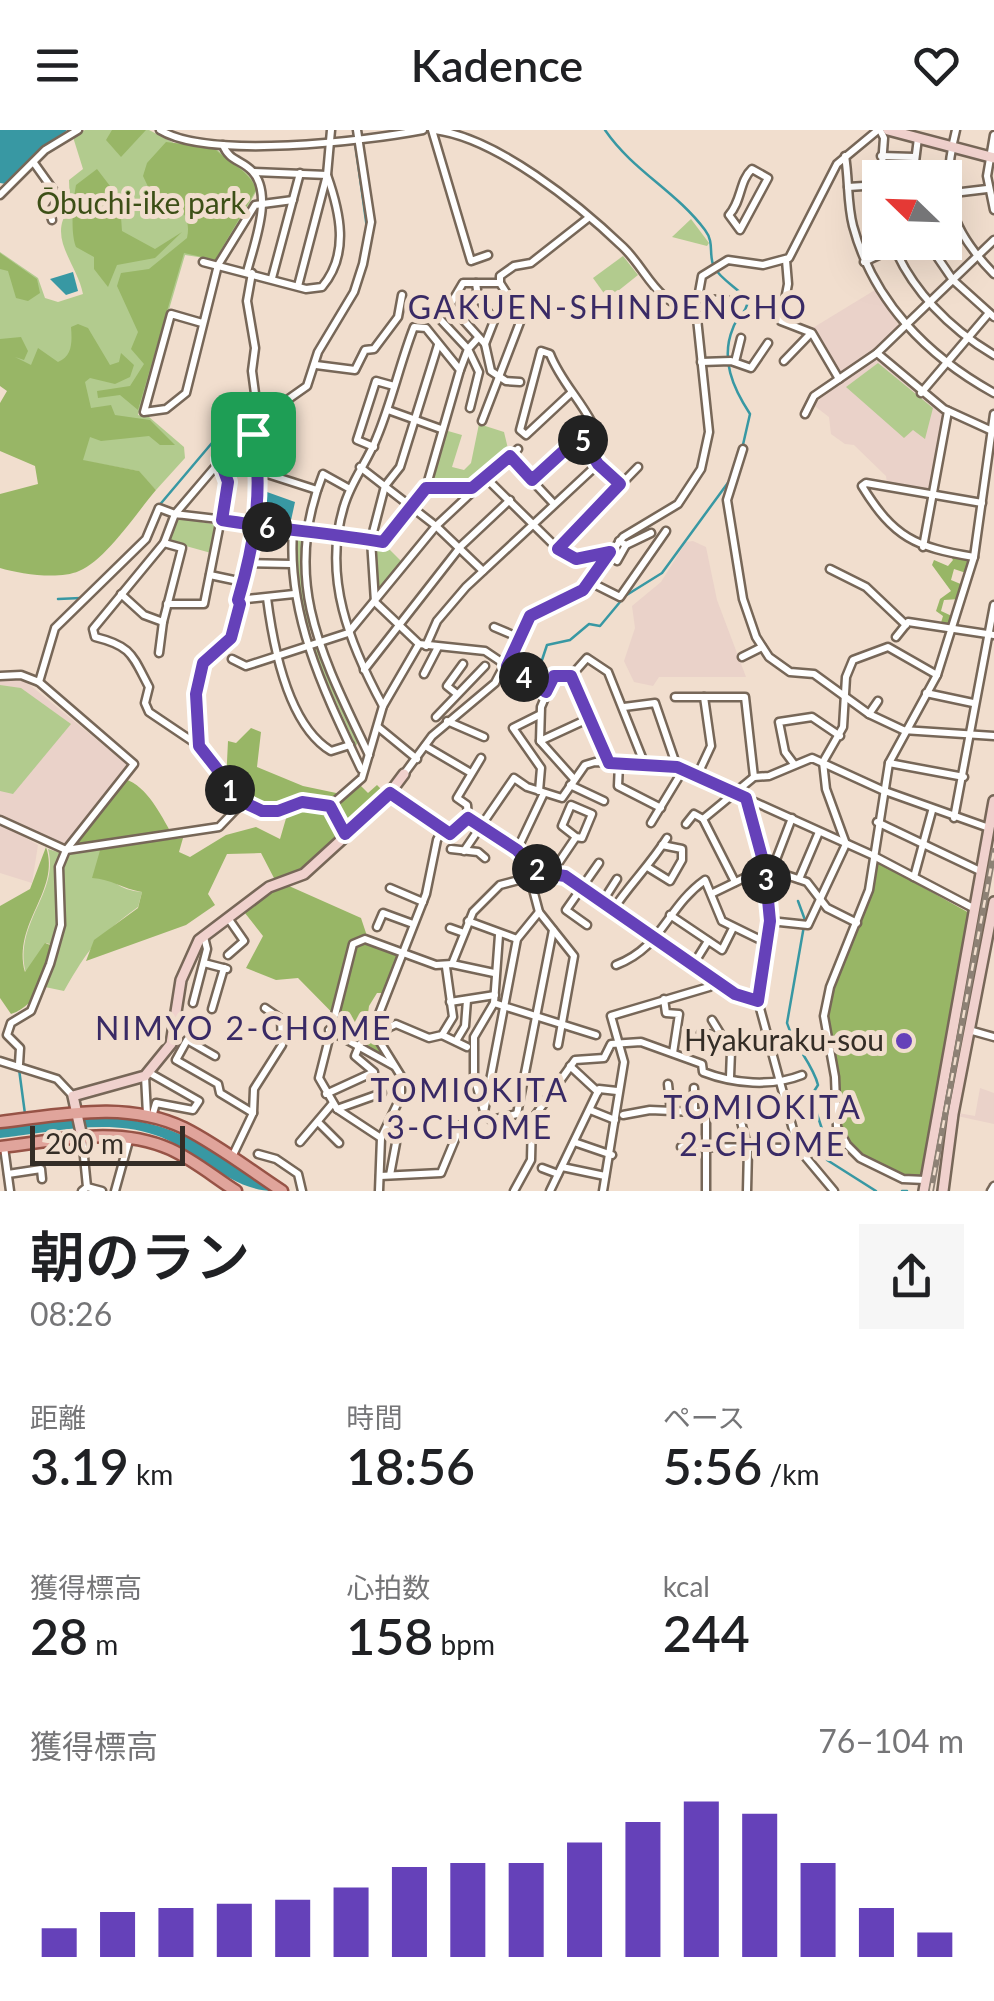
<!DOCTYPE html>
<html lang="ja">
<meta charset="utf-8">
<style>
body{margin:0;font-family:Lato,"Noto Sans JP",sans-serif;background:#f6f6f6;color:#202124;height:100vh;display:flex;flex-direction:column;font-size:38px;white-space:nowrap}
*{box-sizing:border-box;margin:0}
p{font-size:32px;color:#757577}
.icon{flex:none;width:55px;height:55px;fill:none;stroke:currentColor;stroke-width:2;stroke-linecap:round;stroke-linejoin:round}
.map{position:relative;height:1061px;overflow:hidden}
.drawer{display:flex;flex-direction:column;background:#fff;flex:1}
.drawer>*{flex:none}
.needle{width:65px;rotate:293deg}
.controls{position:absolute;left:862px;top:30px;display:grid;gap:20px}
.controls a{display:grid;place-items:center;width:100px;height:100px;border-radius:0px;background:#fff;box-shadow:0 10px 40px #0002;font-size:50px}
.scale{position:absolute;left:30px;bottom:25px;width:155px;box-sizing:border-box;padding-left:10px;border:5px solid #342d26;border-top:0;font-size:28px;line-height:35px;white-space:nowrap;color:#342d26;-webkit-text-stroke:8px #f1dece;paint-order:stroke}
.pin{position:absolute;display:grid;place-items:center;width:85px;height:85px;color:#fff;margin:-42px;border-radius:20px;box-shadow:0 5px 15px #0006}
.km{position:absolute;width:50px;height:50px;margin:-25px;border-radius:50%;background:#222;color:#fff;font-size:28px;line-height:50px;text-align:center}
.round{display:grid;place-items:center;flex:none;width:105px;height:105px;border-radius:0px;background:#f6f6f6}
.headline{display:flex;align-items:center;justify-content:space-between;height:170px;padding:0 30px}
h1{font-size:55px;font-weight:600;line-height:75px}
.figures{display:grid;grid-template-columns:repeat(3,1fr);gap:15px;height:170px;padding:10px 30px}
.figures div{display:grid;align-content:center}
.figures b{font-size:50px;font-weight:600}
.figures small{font-size:28px;font-weight:400}
.figures p{font-size:28px}
.chart{height:280px;padding:20px 30px}
.chart p{display:flex;justify-content:space-between}
.chart svg{width:100%;height:180px;margin-top:10px;stroke:#6541b9;stroke-width:6}
header{display:flex;justify-content:space-between;align-items:center;height:130px;padding:0 30px;background:#fff;font-size:45px;font-weight:600}
.map>svg:first-child{display:block}
.education{fill:#ead2c9}
.green{fill:#b2cb8e}
.forest{fill:#98b666}
.water{fill:#3898a3}
.lines{fill:none;stroke-linecap:round;stroke-linejoin:round}
.stream{stroke:#3898a3;stroke-width:2.5}
.street-casing{stroke:#776758;stroke-width:11}
.secondary-casing{stroke:#776758;stroke-width:14}
.primary-casing{stroke:#975346;stroke-width:15}
.street{stroke:#fff;stroke-width:6}
.secondary{stroke:#f0d1cd;stroke-width:9}
.primary{stroke:#e0a49b;stroke-width:10}
.rail-casing{stroke:#8d8175;stroke-width:6}
.rail{stroke:#f1dece;stroke-width:2.5;stroke-dasharray:8;stroke-linecap:butt}
.route-casing{stroke:#fff;stroke-width:20}
.route{stroke:#6541b9;stroke-width:12}
.poi-dot{fill:#6541b9;stroke:#f1dece;stroke-width:4}
.labels{text-anchor:middle;stroke-width:10;stroke-linejoin:round;paint-order:stroke}
.park-label{font-size:30px;fill:#3c4f16;stroke:#f1dece}
.poi-label{font-size:30px;fill:#342d26;stroke:#f1dece;text-anchor:end}
.neighbourhood-label{font-size:32px;letter-spacing:2.5px;fill:#392a65;stroke:#f1dece}
</style>
<header><svg class="icon" aria-label="menu" viewBox="0 0 24 24"><path d="M4 6h16M4 12h16M4 18h16"/></svg>Kadence<svg class="icon" aria-label="heart" viewBox="0 0 24 24"><path d="M12 20l-8-8c-3-5 5-10 8-4 3-6 11-1 8 4z"/></svg></header>
<div class="map">
<svg width="994" height="1061" viewBox="0 0 994 1061">
<rect width="100%" height="100%" fill="#f1dece"/>
<g class="education">
<path d="M875 160 900 197 876 221 839 243 811 199Z"/>
<path d="M875 227 945 284 928 363 887 353 886 346 854 315 845 314 831 304 829 287 812 274Z"/>
<path d="M693 411 706 417 717 470 746 547H659L653 556 634 552 624 531 635 498 632 476 661 452 686 412Z"/>
<path d="M0 551H25L129 636 66 717 0 685Z"/>
<path d="M0 693 38 715 32 753 0 743Z"/>
<path d="M980 958 994 963V994L957 986 958 983 975 986Z"/>
</g>
<g class="green">
<path d="M85 0H149L174 13 214 17C228 30 251 40 257 60L218 130 185 125 138 285 149 287 184 317 185 328 156 360 138 341 79 330 0 221V122L38 148 45 168 58 172 83 164C77 133 46 107 70 78L69 50 83 39 73 7Z"/>
<path d="M691 89 709 113 707 116 672 107Z"/>
<path d="M623 126 638 145 608 169 593 148Z"/>
<path d="M878 233 933 278 925 309 913 300 904 308 846 257Z"/>
<path d="M479 294 504 302 510 327 472 358H426L441 299 462 305 452 337 464 340 471 333Z"/>
<path d="M178 388 218 395 211 423 168 411Z"/>
<path d="M298 404 302 407V458L312 512 308 511 293 434Z"/>
<path d="M375 415H385L405 435 378 465Z"/>
<path d="M317 516 359 610 356 616 311 517Z"/>
<path d="M0 555 21 558 71 594 13 664 0 661Z"/>
<path d="M101 717 98 733C111 751 119 760 142 762L138 777C98 806 88 819 64 861L45 857 57 816 46 813 26 843C13 793 60 763 48 719L67 725Z"/>
</g>
<g class="forest">
<path d="M112 0H146L121 27 106 10Z"/>
<path d="M166 12 214 18C227 32 251 41 256 60L215 130 184 123 138 280 120 265 98 268 97 261 130 256 144 234 131 219 138 202 117 156 121 143 149 139 187 108C193 80 172 72 151 63L143 46 147 33Z"/>
<path d="M97 39 110 56 112 71 120 73 122 101 155 119 182 102 155 128 117 135 108 157 94 139V127L76 117C70 101 73 72 76 55Z"/>
<path d="M0 123 37 149 40 163 28 171 16 168 8 141 0 139Z"/>
<path d="M78 194 88 198 110 235 119 232 121 223 134 235 130 247 115 254 90 248 85 252 91 278 111 275 115 285 150 290 175 315H160L149 306 101 311 90 307 83 330 139 341 156 360C138 381 105 431 79 441 59 450 20 444 0 438V364L38 354 35 336 0 321V273L7 261 0 256V209L21 207 28 221 24 230 15 227 31 235 38 218 58 232C73 226 72 211 71 197Z"/>
<path d="M950 425 970 430 966 443 954 439 951 450 963 455 959 469 944 470 941 481 954 487 951 496H940L943 486 936 481 940 469 951 461 932 435 934 430 948 436 953 430Z"/>
<path d="M251 598 261 602 257 637 303 656 341 664 360 655 368 663 377 655 384 662 297 743 275 750 261 723 227 724 208 764 215 775 186 795 86 831 94 810 138 778 142 762C123 759 111 749 92 748L101 717 183 708 179 722 190 727 226 705 256 697 280 709 287 685 252 672 226 653 228 611 236 613Z"/>
<path d="M125 649C148 657 160 684 172 704L73 718Z"/>
<path d="M46 717C61 761 12 793 25 842L45 813 53 816C44 843 41 874 11 884L0 868V776L30 759Z"/>
<path d="M876 731 971 784 924 1041 917 1048C894 1046 864 1033 850 1014 826 982 823 885 835 847 848 806 869 774 876 731Z"/>
<path d="M279 756H289L361 788 369 812 398 825 385 863H377L369 876 365 905 374 906 396 936 360 911 298 848 276 850 246 838 263 806 241 778Z"/>
</g>
<g class="water">
<path d="M0 0H67L6 54 0 53Z"/>
<path d="M73 142 78 161 66 165 50 149Z"/>
<path d="M267 362 295 372 290 395 265 391Z"/>
<path d="M85 987C172 986 204 1016 273 1061 230 1061 196 1018 155 1005 105 988 51 1003 0 1008V997Z"/>
</g>
<g class="lines">
<g class="stream">
<path d="M605 0C633 41 676 61 705 100 715 113 708 124 714 137 720 149 739 159 748 170 747 183 737 186 733 198 720 229 733 258 750 284L742 319"/>
<path d="M355 12 367 98"/>
<path d="M353 155 360 135"/>
<path d="M319 215 345 171"/>
<path d="M270 278 284 268"/>
<path d="M157 378 217 307 254 283"/>
<path d="M58 469 81 468"/>
<path d="M512 534 536 548 547 515 570 510 589 494 600 496 625 466 662 443 730 350"/>
<path d="M798 771 805 790 787 893C794 916 813 934 818 955L811 966 825 1008 827 1030 876 1061"/>
<path d="M19 939 25 984"/>
<path d="M902 1061H907"/>
</g>
<g class="street-casing">
<g id="street">
<path d="M160 0C209 30 365 11 423 0"/>
<path d="M432 0 471 131 488 125"/>
<path d="M435 0C497 8 578 74 623 117 649 142 655 175 696 179"/>
<path d="M880 0 884 8 881 48"/>
<path d="M956 0C940 63 948 97 994 144"/>
<path d="M994 5 987 46 994 80"/>
<path d="M223 15C229 31 242 30 252 41 274 64 254 114 247 142"/>
<path d="M845 26C849 49 847 73 853 96 873 171 927 226 994 263"/>
<path d="M881 26 914 27"/>
<path d="M34 33 59 68 50 82 52 90"/>
<path d="M752 39 768 48 740 100 729 85C742 71 739 51 752 39Z"/>
<path d="M913 48 918 8"/>
<path d="M848 57 880 55"/>
<path d="M945 64 987 59"/>
<path d="M0 65 45 20 78 0"/>
<path d="M945 108 959 101"/>
<path d="M892 112C911 160 950 199 994 225"/>
<path d="M927 112 953 150 994 187"/>
<path d="M786 130 788 154 781 191 812 203 839 249"/>
<path d="M203 132 306 159 322 157C350 124 340 82 327 45L254 42"/>
<path d="M864 132 894 118"/>
<path d="M252 143 247 171 255 218 252 241 258 286 253 304 260 341 259 368 231 508 203 533 196 564 199 615 243 672 262 681H278L302 672 330 676 362 648 383 576 419 514"/>
<path d="M272 148 300 43"/>
<path d="M476 153 478 167 494 191 485 214"/>
<path d="M500 153H463L450 175 485 214 491 241 506 251 520 252"/>
<path d="M298 156 327 45 331 0"/>
<path d="M697 168 729 171"/>
<path d="M440 189 468 219 460 240"/>
<path d="M202 193 171 184 144 282 166 279 186 263 218 135 255 75 293 70"/>
<path d="M438 215 400 337 385 356 371 410 375 472 419 514 485 521 546 562"/>
<path d="M877 223 944 279 990 300"/>
<path d="M784 231 811 203"/>
<path d="M701 232 731 231 751 238 768 213"/>
<path d="M735 232 741 208"/>
<path d="M316 235 355 240 365 220 374 219 398 187 402 165"/>
<path d="M572 262 526 305 520 300 541 221 550 224C560 250 579 268 592 293L580 306"/>
<path d="M921 263 989 183"/>
<path d="M470 278 479 242 468 219 478 208"/>
<path d="M388 280 441 299"/>
<path d="M805 284 814 266 877 223 994 110"/>
<path d="M258 286 263 287 307 256 318 222 354 162 363 134 371 92 357 0"/>
<path d="M482 291 522 187 500 153V146L514 136 531 133 587 89"/>
<path d="M374 317 357 310 376 251 394 256"/>
<path d="M743 319 727 370 743 469 756 507 769 527 790 542 814 544 869 584 903 600 994 606"/>
<path d="M510 327 554 374"/>
<path d="M360 337 436 396 483 441"/>
<path d="M261 342 317 360"/>
<path d="M487 349 558 419 576 429 609 423"/>
<path d="M533 350 580 306 598 334 620 354"/>
<path d="M426 358H471"/>
<path d="M350 359 323 344C280 451 323 528 369 625"/>
<path d="M293 401C287 487 325 563 361 639"/>
<path d="M619 411 626 415 651 403"/>
<path d="M923 417 948 281"/>
<path d="M558 419 638 337"/>
<path d="M974 427C915 417 894 408 862 356L866 353 982 373"/>
<path d="M617 431 626 415"/>
<path d="M247 433 291 434"/>
<path d="M830 439 866 457 906 495"/>
<path d="M210 445 243 452"/>
<path d="M588 451 620 467 666 401"/>
<path d="M121 464 144 485 163 492"/>
<path d="M267 468C273 515 288 595 331 621L350 615"/>
<path d="M238 470 294 464"/>
<path d="M167 474H204L228 353 221 331"/>
<path d="M494 497 520 508"/>
<path d="M896 507 908 492 994 505"/>
<path d="M426 516 437 491 466 457 598 334"/>
<path d="M159 523 163 492 182 418 164 413"/>
<path d="M742 527 762 517"/>
<path d="M232 529 246 536 348 503 436 396 518 319"/>
<path d="M364 540 461 416 510 370"/>
<path d="M424 544 438 517"/>
<path d="M0 546 21 545 39 552 134 634 66 720 59 737 61 795 50 834 31 881 11 893 7 905 20 918 19 934"/>
<path d="M571 546 609 633"/>
<path d="M39 552 55 498 146 409 159 378 175 384C244 392 314 400 383 411L426 358 460 240 426 198 414 197C400 233 392 271 377 307 368 331 351 351 344 376 322 447 350 515 383 576"/>
<path d="M926 563 973 573"/>
<path d="M457 564 447 556 463 534"/>
<path d="M675 567H745L754 647"/>
<path d="M624 577 655 573 677 637"/>
<path d="M869 584 878 571"/>
<path d="M436 587 485 536"/>
<path d="M447 591 484 607"/>
<path d="M378 597 417 629"/>
<path d="M540 611 592 587"/>
<path d="M198 615 149 582 145 573 149 557C132 525 132 516 95 507L93 499 164 413 175 384 221 330 253 304"/>
<path d="M425 616 471 643"/>
<path d="M889 633 964 647"/>
<path d="M619 634 618 656 661 678"/>
<path d="M794 634 785 622 779 592 812 587 840 606"/>
<path d="M404 644 432 606 495 553 530 486 583 460 623 407 678 374 701 339 709 302 696 179 702 146 728 130 763 135 789 128 837 34 878 0"/>
<path d="M697 646 711 616 704 567"/>
<path d="M574 649 540 611 541 577 554 546H571L587 528 608 542 645 635"/>
<path d="M570 655 604 671"/>
<path d="M539 661 541 638 513 598 539 585"/>
<path d="M390 663 450 704 468 688 481 696 514 648 527 657 562 668 585 635 595 632 677 637 872 725 973 778"/>
<path d="M746 670 765 738 770 791 758 871 798 1018 834 1061"/>
<path d="M330 676 345 704"/>
<path d="M468 688 467 675 457 668 481 628"/>
<path d="M954 688 994 475"/>
<path d="M0 690 66 720 219 697 243 672"/>
<path d="M877 692 980 741"/>
<path d="M651 693 683 640"/>
<path d="M686 694 694 684 703 689"/>
<path d="M451 719 478 722 485 728"/>
<path d="M464 721 481 696 517 720"/>
<path d="M649 738 670 751 682 730V719L662 715"/>
<path d="M772 740 792 688"/>
<path d="M553 741 576 707 582 708 592 684 571 675 562 696 576 707"/>
<path d="M538 742 517 720 544 663"/>
<path d="M914 747 932 681"/>
<path d="M530 748 539 782 574 826 558 915"/>
<path d="M799 749 819 702"/>
<path d="M735 752 703 689 754 647 769 646 812 628 882 660 989 698"/>
<path d="M390 758 423 772"/>
<path d="M713 763 765 738 807 752 827 778 857 793"/>
<path d="M601 774 617 749"/>
<path d="M612 781C630 754 650 735 667 708"/>
<path d="M670 785 722 820 732 800"/>
<path d="M468 791 517 809"/>
<path d="M770 791 808 795 846 714 826 659 823 632 843 597 846 547 853 530 888 517 937 545"/>
<path d="M587 795 566 780 599 733"/>
<path d="M377 797 383 783 413 794"/>
<path d="M450 798 464 803"/>
<path d="M228 825 244 811 228 788"/>
<path d="M204 833 227 839"/>
<path d="M452 834 473 782 500 755 553 741 735 864 758 871"/>
<path d="M616 835C663 817 666 778 705 750L722 791 765 812"/>
<path d="M693 835 708 811"/>
<path d="M664 869 666 883 679 884 673 923"/>
<path d="M450 872 495 865"/>
<path d="M193 873 207 819 204 807"/>
<path d="M494 873 596 905"/>
<path d="M212 879 224 838"/>
<path d="M712 890 731 921 730 947"/>
<path d="M329 900 394 936"/>
<path d="M969 900 994 907"/>
<path d="M701 903 717 906"/>
<path d="M375 904 396 894 429 908 442 905 453 887 446 837"/>
<path d="M442 905 467 917"/>
<path d="M456 911 465 896 467 870"/>
<path d="M215 926 187 910 176 930 218 954 220 963 253 983"/>
<path d="M0 931 57 949 73 966"/>
<path d="M570 936 598 962"/>
<path d="M148 942 199 971 193 980 156 973 152 987"/>
<path d="M145 946 147 984"/>
<path d="M668 954 671 982"/>
<path d="M694 958V983"/>
<path d="M326 964 374 942 355 926 360 914"/>
<path d="M337 979 382 963"/>
<path d="M590 980 615 990"/>
<path d="M484 981 474 948V907L494 873 499 805"/>
<path d="M517 984 553 800"/>
<path d="M623 985 650 980 739 984 748 1019 747 1061"/>
<path d="M532 990 517 984 491 990 484 982 517 809 539 782"/>
<path d="M318 992 339 1013"/>
<path d="M381 1008 337 979 319 948 353 814 365 809 436 835 452 834 494 843"/>
<path d="M300 1012 333 973"/>
<path d="M574 1012 612 1025"/>
<path d="M4 1017 10 1061"/>
<path d="M681 1017 798 1018"/>
<path d="M258 1024 276 1029 298 1044 302 1061"/>
<path d="M232 1027 253 983 254 959 282 915 281 889 265 878"/>
<path d="M562 1037 605 1046"/>
<path d="M542 1038 558 1044"/>
<path d="M8 1044 41 1039 42 1049"/>
<path d="M390 1045 396 1013"/>
<path d="M380 1046 441 1043 461 995"/>
<path d="M925 1050 903 1049 860 1028 847 1015 837 997 835 947 824 886 830 857 869 760 889 633 937 545 974 427 994 284"/>
<path d="M87 1057 102 1061"/>
<path d="M82 1061 87 1057 82 1007"/>
<path d="M115 1061 130 1007"/>
<path d="M379 1061 381 1008 401 966V946L375 904V894L426 764 437 710 443 699"/>
<path d="M514 1061 531 1030 532 990 575 930 604 928 611 914 641 912 702 934 703 942C734 954 772 957 802 945"/>
<path d="M550 1061 599 959 617 961"/>
<path d="M603 1061 624 932 611 886 709 857 716 851"/>
<path d="M706 1061V984"/>
<path d="M991 1061 994 1056"/>
</g>
</g>
<g class="secondary-casing">
<g id="secondary">
<path d="M888 0 994 28"/>
<path d="M82 1007 73 966 145 946 171 914 181 850 199 810 269 757 304 744 383 672 404 644"/>
<path d="M924 1061 994 671"/>
<path d="M943 1061 953 984 994 772"/>
</g>
</g>
<g class="primary-casing">
<g id="primary">
<path d="M0 992C61 985 126 970 184 998 218 1015 250 1040 282 1061"/>
<path d="M0 1017C56 1011 116 995 170 1019 194 1030 214 1047 236 1061"/>
</g>
</g>
<use href="#street" class="street"/>
<use href="#secondary" class="secondary"/>
<use href="#primary" class="primary"/>
<g class="rail-casing">
<path id="rail" d="M931 1061 994 721"/>
</g>
<use href="#rail" class="rail"/>
</g>
<g class="lines">
<g class="route-casing">
<path id="route" d="M253 304C264 359 254 416 238 470L240 474 231 508 203 533 196 564 199 616 243 672 262 681H278L302 672 330 676 345 704 390 663 450 704 468 688 517 720 538 742 565 746 735 864 758 871 770 791 765 738 746 668 677 637 609 633 571 546H554L546 562 507 536 530 486 583 460 610 422 576 429 558 419 620 354 598 334 580 306 532 350 510 326 472 358H426L383 412C329 403 275 399 222 390L228 352 220 330 253 304"/>
</g>
<use href="#route" class="route"/>
</g>
<circle class="poi-dot" cx="904" cy="911" r="10"/>
<g class="labels">
<g class="park-label">
<text x="141" y="84">Ōbuchi-ike park</text>
</g>
<g class="poi-label">
<text x="884" y="921">Hyakuraku-sou</text>
</g>
<g class="neighbourhood-label">
<text x="608" y="189">GAKUEN-SHINDENCHO</text>
<text x="244" y="910">NIMYO 2-CHOME</text>
<text x="470" y="972">TOMIOKITA<tspan x="470" dy="37">3-CHOME</tspan></text>
<text x="763" y="989">TOMIOKITA<tspan x="763" dy="37">2-CHOME</tspan></text>
</g>
</g>
</svg>
<div class="controls">
<a><svg class="needle" viewBox="-14 -14 28 28"><path d="M0-13l5 13h-10z" fill="#e53935"/><path d="M0 13l5-13h-10z" fill="#757577"/></svg></a>
</div>
<div class="scale">200 m</div>
<div class="pin" style="left:253px;top:304px;background:#1e9e55"><svg class="icon" aria-label="arrive" viewBox="0 0 24 24"><path d="M6 21V4h12l-3 4 3 4H6"/></svg></div>
<b class="km" style="left:230px;top:660px">1</b>
<b class="km" style="left:537px;top:739px">2</b>
<b class="km" style="left:766px;top:749px">3</b>
<b class="km" style="left:524px;top:547px">4</b>
<b class="km" style="left:583px;top:310px">5</b>
<b class="km" style="left:267px;top:397px">6</b>
</div>
<section class="drawer">
<div class="headline"><div><h1>朝のラン</h1><p>08:26</p></div><a class="round"><svg class="icon" aria-label="share" viewBox="0 0 24 24"><path d="M12 15V3M7 8l5-5 5 5M5 13v7h14v-7"/></svg></a></div>
<div class="figures">
<div><p>距離</p><b>3.19<small> km</small></b></div>
<div><p>時間</p><b>18:56</b></div>
<div><p>ペース</p><b>5:56<small> /km</small></b></div>
</div>
<div class="figures">
<div><p>獲得標高</p><b>28<small> m</small></b></div>
<div><p>心拍数</p><b>158<small> bpm</small></b></div>
<div><p>kcal</p><b>244</b></div>
</div>
<div class="chart"><p><span>獲得標高</span>76–104 m</p>
<svg viewBox="0 0 160 44" preserveAspectRatio="none"><path d="M5 44V37M15 44V33M25 44V32M35 44V31M45 44V30M55 44V27M65 44V22M75 44V21M85 44V21M95 44V16M105 44V11M115 44V6M125 44V9M135 44V21M145 44V32M155 44V38"/></svg>
</div>
</section>
